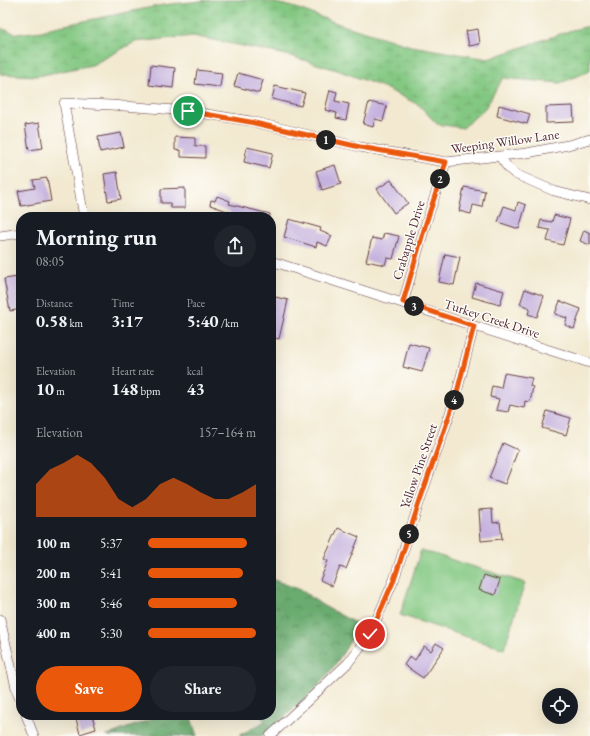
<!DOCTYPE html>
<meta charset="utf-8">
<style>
body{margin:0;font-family:"EB Garamond",serif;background:#20242c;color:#f1f3f6;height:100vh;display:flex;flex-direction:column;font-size:15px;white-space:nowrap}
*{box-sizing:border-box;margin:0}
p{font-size:13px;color:#9ea1a6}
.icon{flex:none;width:22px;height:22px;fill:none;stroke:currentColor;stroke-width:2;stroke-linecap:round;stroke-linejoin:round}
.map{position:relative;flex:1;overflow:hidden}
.drawer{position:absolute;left:16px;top:212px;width:260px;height:508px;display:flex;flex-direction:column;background:#171b24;border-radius:16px;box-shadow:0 4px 16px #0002}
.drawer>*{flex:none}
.fabs{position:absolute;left:542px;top:688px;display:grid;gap:8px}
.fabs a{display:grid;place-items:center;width:36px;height:36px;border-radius:50%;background:#171b24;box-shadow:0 4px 16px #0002;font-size:20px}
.pin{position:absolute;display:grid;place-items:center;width:34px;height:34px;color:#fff;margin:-17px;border:2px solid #fff;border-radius:50%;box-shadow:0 1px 4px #0007}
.km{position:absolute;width:20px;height:20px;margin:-10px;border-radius:50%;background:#222;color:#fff;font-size:11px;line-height:20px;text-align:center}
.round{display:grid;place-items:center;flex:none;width:42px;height:42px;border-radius:21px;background:#20242c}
.head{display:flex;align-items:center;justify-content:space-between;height:68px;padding:0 20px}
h1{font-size:22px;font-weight:700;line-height:30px}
.stats{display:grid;grid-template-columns:repeat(3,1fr);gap:6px;height:68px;padding:4px 20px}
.stats div{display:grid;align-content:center}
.stats b{font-size:17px;font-weight:700}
.stats small{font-size:11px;font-weight:400}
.stats p{font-size:11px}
.chart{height:112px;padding:8px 20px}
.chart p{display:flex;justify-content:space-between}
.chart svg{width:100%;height:72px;margin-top:4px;fill:#ea580c;opacity:.7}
.button{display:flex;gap:8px;margin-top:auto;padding:8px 20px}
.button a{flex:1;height:46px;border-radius:24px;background:#ea580c;color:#fff;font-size:16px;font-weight:700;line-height:46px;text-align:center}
.button a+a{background:#20242c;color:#f1f3f6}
ul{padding:0 20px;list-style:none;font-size:13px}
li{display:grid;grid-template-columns:64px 48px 1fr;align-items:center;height:30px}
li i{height:10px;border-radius:5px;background:#ea580c}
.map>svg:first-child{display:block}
.green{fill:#83c882;stroke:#667456}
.forest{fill:url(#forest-crowns);stroke:#5a664e}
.wetland{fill:url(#wetland-marsh);stroke:#667456}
.building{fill:#c6b2de}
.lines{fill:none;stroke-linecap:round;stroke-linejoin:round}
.minor-casing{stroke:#633d44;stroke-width:10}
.minor{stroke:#fff;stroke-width:9}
.route-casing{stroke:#fff;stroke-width:8}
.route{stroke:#ea580c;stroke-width:5}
.labels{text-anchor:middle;stroke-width:3;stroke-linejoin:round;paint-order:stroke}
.street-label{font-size:13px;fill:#4a1f2b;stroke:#fdfcf7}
</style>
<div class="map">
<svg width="590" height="736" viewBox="0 0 590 736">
<defs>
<pattern id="forest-crowns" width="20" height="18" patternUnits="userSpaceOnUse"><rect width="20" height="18" fill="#6aac70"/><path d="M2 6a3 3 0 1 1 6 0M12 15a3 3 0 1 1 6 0" fill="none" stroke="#598b5c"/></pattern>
<pattern id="wetland-marsh" width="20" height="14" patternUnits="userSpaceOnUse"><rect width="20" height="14" fill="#83c882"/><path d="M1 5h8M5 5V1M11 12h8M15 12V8" fill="none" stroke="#73ab70"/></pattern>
</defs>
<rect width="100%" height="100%" fill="#fdfcf7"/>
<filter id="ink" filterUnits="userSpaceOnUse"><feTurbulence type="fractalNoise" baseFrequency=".025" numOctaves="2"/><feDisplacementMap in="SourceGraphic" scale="8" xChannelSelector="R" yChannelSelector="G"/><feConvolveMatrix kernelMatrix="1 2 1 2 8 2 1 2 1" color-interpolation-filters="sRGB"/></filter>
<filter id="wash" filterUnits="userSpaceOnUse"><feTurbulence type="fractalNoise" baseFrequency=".012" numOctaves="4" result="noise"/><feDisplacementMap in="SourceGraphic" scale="16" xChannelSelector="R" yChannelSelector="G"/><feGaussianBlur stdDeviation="0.9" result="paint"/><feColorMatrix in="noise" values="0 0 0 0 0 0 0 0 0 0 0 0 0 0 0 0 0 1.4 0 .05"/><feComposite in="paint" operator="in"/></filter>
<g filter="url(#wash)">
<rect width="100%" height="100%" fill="#f2e9d0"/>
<path class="green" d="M421 550 525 583 504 649 400 615Z"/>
<g class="forest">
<path d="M271 579 301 590 322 605 359 625C349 643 338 663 324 679 306 700 283 718 262 736H239L265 721 259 715H271Z"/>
<path d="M162 715H190L197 736H106Z"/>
</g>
<path class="wetland" d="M210 0H262L293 7 342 25 411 46 488 59 572 30 590 26V71L560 83 503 78 485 108 463 128 437 124 419 105 383 87 337 70 287 55 193 36 135 42 92 65 37 76 0 74V28L17 34 42 31 50 28 163 5Z"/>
<g id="blocks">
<g class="building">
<path d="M478 29 480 44 469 46 466 31Z"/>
<path d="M151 65 175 68 173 88 149 85Z"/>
<path d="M197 70 222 73 220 87 195 84Z"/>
<path d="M238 73 263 80 259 93 234 86Z"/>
<path d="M275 86 305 93 301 106 272 99Z"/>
<path d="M330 90 337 92 335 101 349 104 346 120 336 118 337 113 325 110Z"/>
<path d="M369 102 387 106 383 121 375 119 373 127 363 124Z"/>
<path d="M499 105 530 114 527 124 497 116Z"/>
<path d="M573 106 574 122 546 123V107Z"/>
<path d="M39 123 43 148 29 150 25 125Z"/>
<path d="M121 133 124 147 100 152 98 137Z"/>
<path d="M175 137 195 138V146H205V158L181 157V151L175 150Z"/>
<path d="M247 147 273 153 269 168 244 162Z"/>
<path d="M335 165 341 184 322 190 316 171Z"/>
<path d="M117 172 121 199 108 201 104 174Z"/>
<path d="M47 178 51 201 21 206 18 191 35 188 33 180Z"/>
<path d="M391 180 408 203 394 213 377 189Z"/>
<path d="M464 187 485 191 482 207 473 205 471 214 459 211Z"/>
<path d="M185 188V208H171L170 203H161V189Z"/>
<path d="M217 196 230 201 229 204 270 214V217H229L230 212 210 205 211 200 215 201Z"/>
<path d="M518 202 526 205 519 229 498 222 504 206 516 210Z"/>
<path d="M554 215 570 219 563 245 547 241 550 230 539 228 541 220 552 222Z"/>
<path d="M289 219 321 228 320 231 332 236 327 246 317 242 316 247 284 237Z"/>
<path d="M584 230 590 233V245L580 241Z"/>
<path d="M384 233 399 236 393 259 387 258 385 265 366 261 372 238 382 240Z"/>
<path d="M445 254 460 257 454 285 439 282Z"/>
<path d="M18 277 21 294V309L10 311 4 279Z"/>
<path d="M476 283 504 291 500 305 472 297Z"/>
<path d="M525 289 544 296 537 317 528 314 530 308 520 304Z"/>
<path d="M271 296 288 300 279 339 271 337Z"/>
<path d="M560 301 581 309 574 329 565 325 567 318 555 314Z"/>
<path d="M409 343 429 348 422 372 403 367Z"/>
<path d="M504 373 532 378 530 386 533 387 530 402 525 401 524 408 510 405 508 412 496 410 499 399 490 397 492 386 501 388Z"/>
<path d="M547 411 571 418 566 435 542 428Z"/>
<path d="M503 443 518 450 505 484 489 478Z"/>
<path d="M492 509 493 523 500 522 502 539 481 541 479 510Z"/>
<path d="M338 528 359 537 346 569 340 567 332 586 320 580 328 561 324 559Z"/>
<path d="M484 575 500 580 495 595 479 590Z"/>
<path d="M436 643 444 648 423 678 404 665 410 656 415 660 424 646 431 651Z"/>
<path d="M75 715H92L96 729 80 734Z"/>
</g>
</g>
</g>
<g filter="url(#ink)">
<use href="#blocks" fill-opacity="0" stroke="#633d44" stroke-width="1"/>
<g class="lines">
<g class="minor-casing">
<g id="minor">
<path d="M500 157 509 169 515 174 554 191 590 200"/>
<path d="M84 217 64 103 111 105 188 111 250 121 360 147 446 162 527 153 568 145 590 139"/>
<path d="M0 236 21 233"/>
<path d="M271 261 590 363"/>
<path d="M403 303 426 223 446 162"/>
<path d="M0 619 17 692 21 702"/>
<path d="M26 715 34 736"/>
<path d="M270 736 348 663 370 634 394 580 419 503 456 396 474 326"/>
</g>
</g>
<use href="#minor" class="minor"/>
</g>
</g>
<g class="lines" filter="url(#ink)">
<g class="route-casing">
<path id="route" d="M188 111 250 122 360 147 446 162 426 223 403 302 474 326 456 396 419 503 394 580 370 634"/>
</g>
<use href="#route" class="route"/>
</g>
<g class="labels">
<g class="street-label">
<text transform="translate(505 141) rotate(-8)" y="5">Weeping Willow Lane</text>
<text transform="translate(408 240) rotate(-73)" y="5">Crabapple Drive</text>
<text transform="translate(492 318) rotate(18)" y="5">Turkey Creek Drive</text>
<text transform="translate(418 466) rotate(-71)" y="5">Yellow Pine Street</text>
</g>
</g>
</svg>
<div class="fabs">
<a><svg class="icon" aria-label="locate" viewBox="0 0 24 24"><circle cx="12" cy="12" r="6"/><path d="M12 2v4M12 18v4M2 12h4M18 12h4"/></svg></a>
</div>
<div class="pin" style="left:188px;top:111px;background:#1e9e55"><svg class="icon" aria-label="arrive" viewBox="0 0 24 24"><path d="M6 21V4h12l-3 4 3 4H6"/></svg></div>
<div class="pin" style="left:370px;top:634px;background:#d93025"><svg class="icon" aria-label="check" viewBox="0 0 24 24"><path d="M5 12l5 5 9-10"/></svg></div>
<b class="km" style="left:326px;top:140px">1</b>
<b class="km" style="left:440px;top:179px">2</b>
<b class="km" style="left:414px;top:306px">3</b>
<b class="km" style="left:454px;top:400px">4</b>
<b class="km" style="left:409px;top:534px">5</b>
<section class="drawer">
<div class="head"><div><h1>Morning run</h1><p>08:05</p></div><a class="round"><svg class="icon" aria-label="share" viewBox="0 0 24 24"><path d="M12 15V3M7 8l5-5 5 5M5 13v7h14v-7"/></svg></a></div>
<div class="stats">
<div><p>Distance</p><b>0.58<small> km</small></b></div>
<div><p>Time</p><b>3:17</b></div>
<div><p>Pace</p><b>5:40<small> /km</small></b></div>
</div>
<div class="stats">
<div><p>Elevation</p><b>10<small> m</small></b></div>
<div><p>Heart rate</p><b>148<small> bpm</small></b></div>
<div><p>kcal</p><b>43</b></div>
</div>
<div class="chart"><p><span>Elevation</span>157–164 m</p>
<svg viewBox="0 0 160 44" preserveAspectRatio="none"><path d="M0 44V24L10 15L20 11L30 6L40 11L50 20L60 33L70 38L80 33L90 24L100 20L110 24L120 29L130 33L140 33L150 29L160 24V44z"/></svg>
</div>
<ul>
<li><b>100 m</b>5:37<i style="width:92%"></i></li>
<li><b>200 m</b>5:41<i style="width:88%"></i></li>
<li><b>300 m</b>5:46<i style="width:82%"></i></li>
<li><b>400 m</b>5:30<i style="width:100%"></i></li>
</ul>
<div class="button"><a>Save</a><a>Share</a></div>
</section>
</div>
